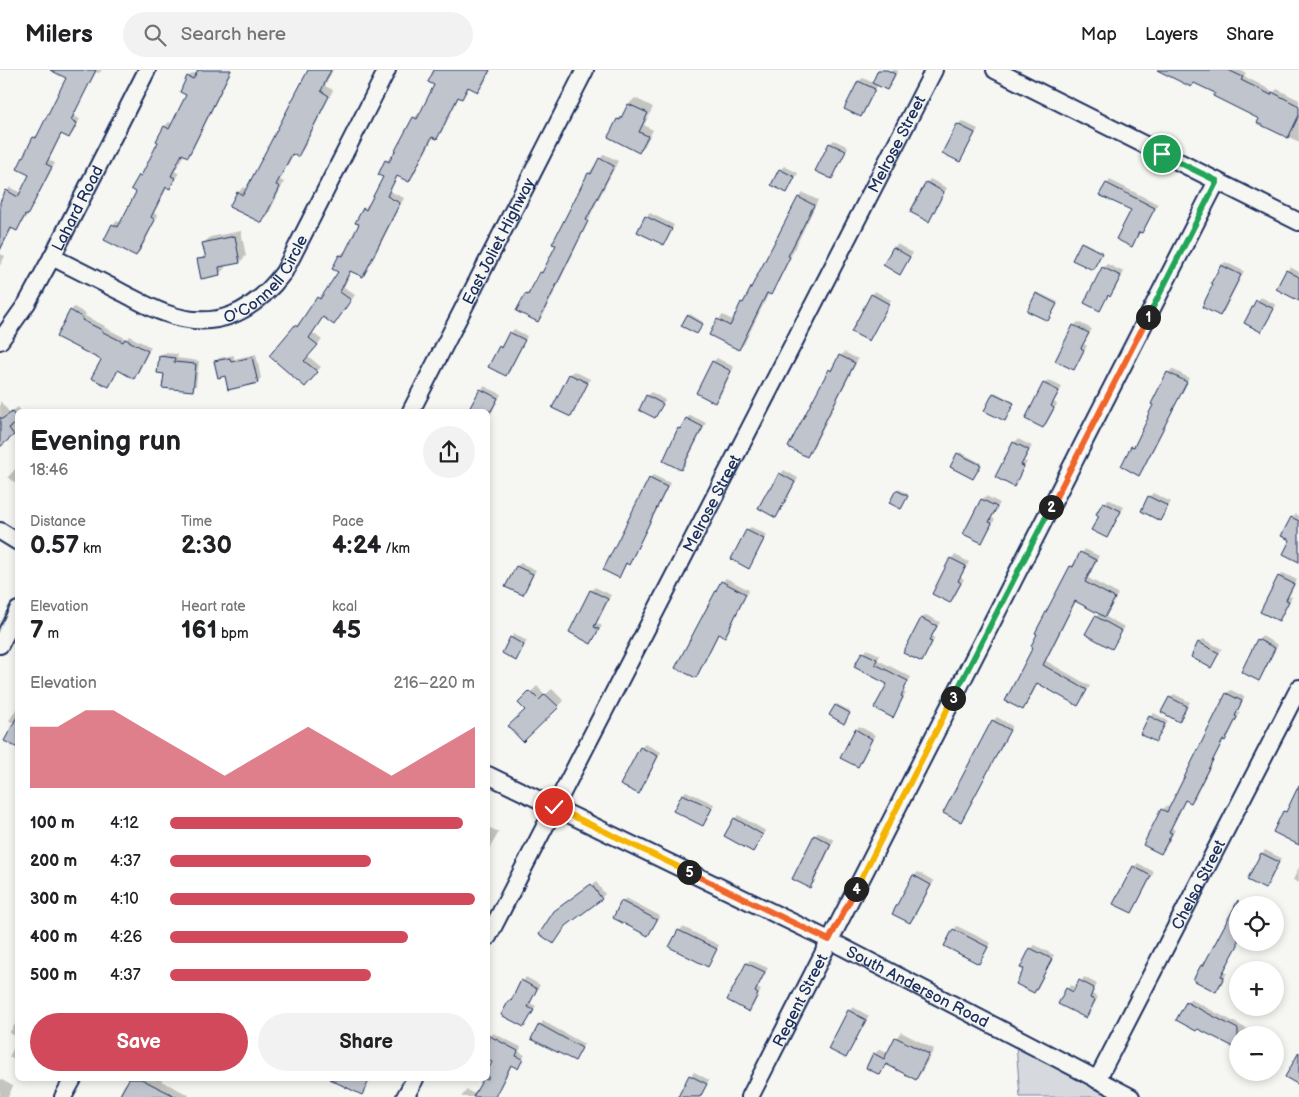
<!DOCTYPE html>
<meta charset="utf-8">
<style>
body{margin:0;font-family:"Balsamiq Sans",sans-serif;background:#f2f2f2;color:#202124;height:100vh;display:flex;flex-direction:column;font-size:19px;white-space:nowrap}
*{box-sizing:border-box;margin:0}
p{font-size:16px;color:#757577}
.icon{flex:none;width:28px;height:28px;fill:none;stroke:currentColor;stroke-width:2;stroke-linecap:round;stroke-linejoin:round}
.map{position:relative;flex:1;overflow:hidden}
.panel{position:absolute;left:15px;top:339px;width:475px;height:672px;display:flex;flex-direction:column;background:#fff;border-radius:8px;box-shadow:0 2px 8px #0003}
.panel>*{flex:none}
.tools{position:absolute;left:1229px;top:826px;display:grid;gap:10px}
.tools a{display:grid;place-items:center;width:55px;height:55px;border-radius:50%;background:#fff;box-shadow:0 2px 8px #0003;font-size:25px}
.pin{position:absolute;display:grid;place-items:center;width:42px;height:42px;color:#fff;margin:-21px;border:2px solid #fff;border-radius:50%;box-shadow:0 1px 5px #0007}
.km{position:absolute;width:25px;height:25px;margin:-12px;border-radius:50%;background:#222;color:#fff;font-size:14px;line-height:25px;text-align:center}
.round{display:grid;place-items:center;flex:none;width:52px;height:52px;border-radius:26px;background:#f2f2f2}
.summary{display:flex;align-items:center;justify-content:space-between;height:85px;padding:0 15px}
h1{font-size:28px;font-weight:700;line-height:38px}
.metrics{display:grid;grid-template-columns:repeat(3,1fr);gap:8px;height:85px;padding:5px 15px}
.metrics div{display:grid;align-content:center}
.metrics b{font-size:25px;font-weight:700}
.metrics small{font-size:14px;font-weight:400}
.metrics p{font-size:14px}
.chart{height:140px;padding:10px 15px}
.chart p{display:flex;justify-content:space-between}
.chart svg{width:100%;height:90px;margin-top:5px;fill:#d1495b;opacity:.7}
.button{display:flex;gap:10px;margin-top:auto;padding:10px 15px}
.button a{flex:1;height:58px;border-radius:30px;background:#d1495b;color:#fff;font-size:20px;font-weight:700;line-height:58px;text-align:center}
.button a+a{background:#f2f2f2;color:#202124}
ul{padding:0 15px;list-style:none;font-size:16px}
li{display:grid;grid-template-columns:80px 60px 1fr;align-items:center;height:38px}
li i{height:12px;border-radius:6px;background:#d1495b}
header{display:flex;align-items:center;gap:30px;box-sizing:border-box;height:70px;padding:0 25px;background:#fff;border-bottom:1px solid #e0e0e0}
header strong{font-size:24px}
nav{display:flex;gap:28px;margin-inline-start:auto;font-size:18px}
.search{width:350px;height:45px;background:#f2f2f2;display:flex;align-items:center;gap:12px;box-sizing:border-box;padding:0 18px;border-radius:28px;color:#757577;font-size:19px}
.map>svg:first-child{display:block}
.green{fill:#d6d9dd;stroke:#78849e}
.shadow{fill:#0003}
.building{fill:#c0c4cd;stroke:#1b2f5e}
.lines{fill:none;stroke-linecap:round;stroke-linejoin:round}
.minor-casing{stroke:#1b2f5e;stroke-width:20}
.minor{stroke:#f6f6f2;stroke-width:16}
.split-1-casing{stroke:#fff;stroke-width:10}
.split-2-casing{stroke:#fff;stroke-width:10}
.split-3-casing{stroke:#fff;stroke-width:10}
.split-4-casing{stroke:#fff;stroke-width:10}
.split-5-casing{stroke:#fff;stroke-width:10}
.split-6-casing{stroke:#fff;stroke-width:10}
.split-1{stroke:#22a559;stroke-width:6}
.split-2{stroke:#f0652b;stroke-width:6}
.split-3{stroke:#22a559;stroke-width:6}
.split-4{stroke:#f5b400;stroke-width:6}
.split-5{stroke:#f0652b;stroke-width:6}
.split-6{stroke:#f5b400;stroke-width:6}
.labels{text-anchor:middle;stroke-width:4;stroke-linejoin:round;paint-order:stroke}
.street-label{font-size:16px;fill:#1b2f5e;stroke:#f6f6f2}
</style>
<header>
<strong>Milers</strong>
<div class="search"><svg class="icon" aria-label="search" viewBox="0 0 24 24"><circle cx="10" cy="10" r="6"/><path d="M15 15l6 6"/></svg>Search here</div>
<nav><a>Map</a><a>Layers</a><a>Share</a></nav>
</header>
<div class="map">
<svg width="1299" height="1027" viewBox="0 0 1299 1027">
<rect width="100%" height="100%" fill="#f6f6f2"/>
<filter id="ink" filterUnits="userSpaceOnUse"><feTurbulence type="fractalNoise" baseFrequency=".02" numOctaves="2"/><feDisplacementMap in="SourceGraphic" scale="10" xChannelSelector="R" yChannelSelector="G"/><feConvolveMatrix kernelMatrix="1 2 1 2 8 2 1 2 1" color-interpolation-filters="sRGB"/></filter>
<g filter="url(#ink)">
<path class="green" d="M1016 974 1121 1027H1020Z"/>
<g class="shadow">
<path d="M64 0H102L99 3 96 2 82 27 74 46 80 49 73 63 69 67 62 63 49 90 55 93 30 141 17 159 13 157 0 181V134L10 117 21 123 31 105 18 99 34 67 39 64 68 7Z"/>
<path d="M199 0H232L192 81 188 86 184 84 175 101 179 104 174 113 170 117 168 116 154 143 158 145 141 180 136 184 113 155 117 151 121 153 137 121 140 106 144 101 160 72 158 70 165 56 169 52 173 54 188 24V7L193 3 197 5Z"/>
<path d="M309 0H333L325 16 333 20 303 80 297 85 294 83 280 110 284 112 267 147 261 152 238 123 243 117 247 119Z"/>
<path d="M435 0H491L483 16 478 20 470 16 466 23 462 28 459 27 441 63 437 67 434 66 413 106 409 111 398 106 390 121 404 128 367 201 362 205 352 200 344 217 355 225 334 254 324 246 313 263 322 270 308 286 321 297 305 315 296 256 300 252 301 253 318 228 323 223 324 224 340 202V185L345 181 346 182 360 154 364 139 368 134 370 135 384 106 386 91 391 86 393 87 414 48 419 43 421 44 435 14Z"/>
<path d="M879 0H898L891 15 887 19 878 14 864 42 861 46 846 38 859 11 863 8 873 13Z"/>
<path d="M1158 0H1239L1246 3 1244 6 1274 22 1277 19 1299 30V72L1258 52 1260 48 1216 23 1195 12Z"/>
<path d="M635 28 653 37 644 55 653 60 645 75 639 81 618 49 625 44 629 34Z"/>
<path d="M962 51 978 59 963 87 959 91 943 83 958 54Z"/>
<path d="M834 70 848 77 835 104 832 108 830 74Z"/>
<path d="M604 84 618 91 590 146H591L543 246 538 251 518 241 526 224 532 220 541 202 546 198 557 175 554 173 589 103Z"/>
<path d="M784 96 798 103 787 122 780 100Z"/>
<path d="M930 109 947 118 932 146 928 150 927 113Z"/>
<path d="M1110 110 1158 134 1145 158 1142 162 1141 161 1132 176V140L1107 114Z"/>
<path d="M803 123 818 130 775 219 770 223H769L744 274 739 279 718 250 723 245 734 251 742 233 747 228 799 127Z"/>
<path d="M650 143 674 155 667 170 664 174 646 147Z"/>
<path d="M241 161 246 186 240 192 225 195V198L219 204 199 190 206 184 204 173 210 167Z"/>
<path d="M1083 172 1102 181 1093 199 1082 173Z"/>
<path d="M897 174 913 183 900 203 894 178Z"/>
<path d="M0 184 5 186 0 196Z"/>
<path d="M1225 192 1244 201 1224 241 1220 245 1222 195Z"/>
<path d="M1107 194 1124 202 1114 221 1109 225 1100 239 1103 198Z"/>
<path d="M1290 197 1299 202V229L1287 201Z"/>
<path d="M875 221 891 230 872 266 869 270 872 225Z"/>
<path d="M1039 223 1058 232 1048 250 1037 224Z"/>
<path d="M1261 227 1276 235 1265 257 1261 261 1246 252 1257 231Z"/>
<path d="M74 237 86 244 85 246 105 256 104 257 127 269 129 266 151 277 138 303 134 307 119 300 109 316 102 289 71 241Z"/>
<path d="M690 244 703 252 698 261 688 246Z"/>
<path d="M1078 252 1092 259 1084 274 1087 276 1077 294 1074 298V256Z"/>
<path d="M514 259 527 266 510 301 506 305 500 277Z"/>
<path d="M844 282 858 289 811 382 807 385 830 300Z"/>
<path d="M164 283 178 284 177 288 199 291 196 316 192 320 165 302 160 286Z"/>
<path d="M256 284 261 308 257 312 226 305 216 292 219 288 234 285V289Z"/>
<path d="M717 288 734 297 719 328 715 331 713 292Z"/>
<path d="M1172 299 1189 308 1143 400 1139 404 1132 377 1136 373 1155 334 1152 333 1168 303Z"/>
<path d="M574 301 590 309 574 342 570 345 554 337 570 304Z"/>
<path d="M1048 310 1062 317 1054 332 1057 334 1047 353 1043 356 1044 314Z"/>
<path d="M484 316 501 324 488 350V341H469L481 320Z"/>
<path d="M651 322 665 330 655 346 647 326Z"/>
<path d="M995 322 1014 332 1006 348 994 324Z"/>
<path d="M0 331 10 343 18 337 21 341H18V350L15 353 18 356V361L0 375Z"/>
<path d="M690 345 706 353 685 395 681 398 679 359Z"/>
<path d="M1018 369 1032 376 1024 391 1027 392 1017 411 1013 415 997 407 1014 373Z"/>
<path d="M960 382 981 393 975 406 952 396Z"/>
<path d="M18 396V415L8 407Z"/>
<path d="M784 400 798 408 780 442 776 446 770 418Z"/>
<path d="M653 405 670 413 632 489 627 493 619 506 650 408Z"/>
<path d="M899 419 908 424 902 436 897 421Z"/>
<path d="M1153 423 1171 432 1160 450 1149 427Z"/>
<path d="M986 426 1000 433 992 448 995 449 985 468 981 472 965 463 982 429Z"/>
<path d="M1108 429 1124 437 1110 463 1106 467 1100 445 1098 444Z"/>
<path d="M1296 444 1299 446V491L1292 470V448Z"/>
<path d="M751 457 767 465 752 493 748 497 732 489 747 460Z"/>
<path d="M1085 479 1099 486 1088 508 1118 524 1109 541 1104 546 1125 557 1112 577 1096 547 1100 543 1076 531 1046 591 1090 616 1078 635 1038 613 1027 635 1023 638 1035 576 1071 497Z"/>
<path d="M955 485 969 492 961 507 964 509 954 528 950 531 951 489Z"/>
<path d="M521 493 536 500 526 520 522 524 507 516 517 496Z"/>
<path d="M1283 503 1297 510 1289 526 1292 527 1282 546 1278 549 1279 507Z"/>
<path d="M726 508 749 520 728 562 725 566 719 563 699 603 695 607 722 512Z"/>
<path d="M595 517 611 525 597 553 602 556 591 572V521Z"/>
<path d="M926 545 940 552 932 567 935 568 925 587 921 591 905 582 922 548Z"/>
<path d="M514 564 527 571 516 589 511 568Z"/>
<path d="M1262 566 1278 575 1262 606 1259 610 1258 570Z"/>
<path d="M1203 569 1222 579 1211 596 1199 573Z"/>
<path d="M867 579 880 585 878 590 911 607 903 622 906 623 896 642 893 646 889 613 856 597Z"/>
<path d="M537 616 545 625 552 619 564 631 523 670 526 640 520 633Z"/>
<path d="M1231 620 1245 627 1237 642 1240 643 1229 665 1224 669 1195 728 1191 732 1186 729 1172 758 1175 760 1165 779 1161 782 1162 740 1166 736 1170 738 1227 623Z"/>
<path d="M1174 624 1190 632 1183 646 1179 650 1170 628Z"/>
<path d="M837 634 850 641 845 651 836 636Z"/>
<path d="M18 636V677L15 653 9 651Z"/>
<path d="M1154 643 1168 651 1156 670 1150 647Z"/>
<path d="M997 647 1012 656 964 747 961 751 993 651Z"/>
<path d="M859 656 875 665 861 692 857 696 856 660Z"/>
<path d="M645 674 661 682 642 719 638 723 641 678Z"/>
<path d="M686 721 714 734 707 750 703 754 683 724Z"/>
<path d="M738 745 766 761 753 781 735 749Z"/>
<path d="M488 757 499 762 488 781Z"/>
<path d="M819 762 834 770 814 813 810 817 815 766Z"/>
<path d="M1265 780 1281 788 1269 814 1265 817 1262 784Z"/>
<path d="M1138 793 1154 802 1135 838 1131 842 1134 797Z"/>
<path d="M1299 797V813L1293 810Z"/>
<path d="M918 802 934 811 914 848 910 852 914 806Z"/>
<path d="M596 812 605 824 601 828 555 842Z"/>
<path d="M626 828 660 846 648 865 622 832Z"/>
<path d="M957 856 991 873 982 889 979 893 954 860Z"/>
<path d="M683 857 719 875 711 891 708 895 679 861Z"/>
<path d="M1238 872H1239L1224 902 1227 903 1220 917 1216 921 1202 896Z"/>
<path d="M1035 875 1054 885 1038 918 1034 921 1026 899 1022 897 1031 879Z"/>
<path d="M750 890 768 898 757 918 761 920 753 936 749 940 728 930 747 893Z"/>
<path d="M526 907 540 915 530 933 536 936 524 956 510 930Z"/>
<path d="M1084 907 1097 914 1092 924 1098 927 1090 943 1086 947 1067 919 1071 915 1077 918Z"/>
<path d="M1190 929 1259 965H1238V981L1230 977 1231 975 1198 958 1187 933Z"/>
<path d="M853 937 869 946 849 983 845 987 849 941Z"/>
<path d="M18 950V967L9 963Z"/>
<path d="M543 951 584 974 575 989 533 968Z"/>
<path d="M901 962 934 979 921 1003 916 1008 888 993 880 1004 874 984 880 979 888 983 896 968Z"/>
<path d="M493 963 521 977 519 982 525 985 517 997 512 995 501 1016 498 1020 482 1012 484 1009H488V1002L493 991 488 988V971Z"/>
<path d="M18 970V991L9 987Z"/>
<path d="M1275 974 1278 975 1275 982Z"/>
<path d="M694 1002 709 1010 701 1027H680L690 1006Z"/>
<path d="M0 1009 13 1016 8 1027H0Z"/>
<path d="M130 1009H162L161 1011 189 1025 188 1027H118L124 1015Z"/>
<path d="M347 1009H371L361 1023 344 1015Z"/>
<path d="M467 1020 480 1027H461Z"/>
</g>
<g class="building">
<path d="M50 0H96L71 50 77 53 69 68 61 64 46 94 52 97 27 146 25 145 17 161 11 158 0 180V132L6 120 18 127 29 105 17 99 33 67 36 68 66 8Z"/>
<path d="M198 0H231L188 87 182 84 171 106 175 108 170 119 166 117 151 147 155 150 136 186 104 170 112 154 118 157 136 122 131 119 139 105 141 106 158 72 156 71 164 56 169 59 186 25 180 22 187 6 193 9Z"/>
<path d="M308 0H331L321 21 329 26 298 87 292 84 276 115 280 117 262 153 229 137 237 122 243 125Z"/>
<path d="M434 0H490L478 22 468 17 462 29 458 27 437 69 432 67 409 112 397 106 387 126 400 133 363 207 350 201 340 222 351 230 334 255 323 247 309 268 318 275 304 291 318 302 305 317 269 286 295 255 297 257 317 227 320 229 338 202 332 199 339 185 343 186 359 154 355 153 363 138 366 140 383 107 378 105 385 90 389 92 413 47 417 49 434 15 428 12Z"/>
<path d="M878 0H887L895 4 887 20 872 13Z"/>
<path d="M1157 0H1228L1243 7 1241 10 1271 25 1272 22 1299 36V45L1288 68 1257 53 1259 49 1213 26 1215 23 1194 13 1191 17Z"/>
<path d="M858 11 875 19 861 47 844 39Z"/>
<path d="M628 34 648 43 639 62 648 66 639 83 608 67 617 49 620 50Z"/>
<path d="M957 54 975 63 960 92 942 83Z"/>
<path d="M829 73 846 81 832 109 815 101Z"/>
<path d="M599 88 614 96 586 150 588 151 538 252 516 241 525 224 528 225 540 202 542 203 556 175 552 174 588 103 591 104Z"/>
<path d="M779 99 795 107 787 123 771 115Z"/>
<path d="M926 112 944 122 929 152 910 142Z"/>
<path d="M1106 113 1155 138 1142 163 1139 162 1132 177 1116 169 1131 140 1099 125Z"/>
<path d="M798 127 814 135 788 186 790 187 771 225 767 223 739 280 709 265 717 249 730 256 741 232 743 233Z"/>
<path d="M645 146 672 159 664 175 637 162Z"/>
<path d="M235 166 240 193 219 197 220 205 201 209 197 189 206 188 202 173Z"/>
<path d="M1081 172 1102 183 1093 200 1072 190Z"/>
<path d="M893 177 910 187 900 205 883 195Z"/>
<path d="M1221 195 1241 205 1220 246 1202 237 1213 214 1211 213Z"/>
<path d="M1102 197 1121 206 1110 227 1108 225 1100 241 1084 233Z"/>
<path d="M1286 200 1299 207V231L1276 219Z"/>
<path d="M1036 223 1057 234 1048 251 1027 241Z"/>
<path d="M871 224 889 234 869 271 851 262Z"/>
<path d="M1256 230 1274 239 1261 262 1244 253Z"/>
<path d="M70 240 83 248 82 250 102 260 101 261 123 272 125 269 148 281 134 309 118 300 109 317 91 308 101 290 56 267Z"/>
<path d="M687 245 703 254 697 264 681 256Z"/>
<path d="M1073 255 1089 263 1081 278 1084 280 1074 300 1055 291Z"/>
<path d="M509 262 525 270 506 306 488 297 499 276 501 278Z"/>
<path d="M839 285 855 293 807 387 788 377 829 299 831 301Z"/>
<path d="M159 286 175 288 174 292 196 294 193 321 162 318 164 304 157 303Z"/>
<path d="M252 287 258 313 228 320 225 306 218 308 214 291 230 288 231 292Z"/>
<path d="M712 291 731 301 715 333 696 323Z"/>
<path d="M1167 302 1187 312 1139 406 1121 396 1131 376 1134 377 1148 348 1147 347 1153 335 1151 334Z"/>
<path d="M569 304 588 313 571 347 552 338Z"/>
<path d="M1043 313 1059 321 1051 336 1054 338 1043 358 1025 349Z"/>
<path d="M480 319 498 328 491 341H468Z"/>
<path d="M993 323 1014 333 1005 351 984 341Z"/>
<path d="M646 325 663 334 655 348 639 340Z"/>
<path d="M12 342 18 350V352L9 358 14 365 0 377V347L2 349Z"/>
<path d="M686 348 703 357 681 400 663 391 678 358 680 359Z"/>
<path d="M1013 372 1029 380 1021 395 1024 396 1014 417 995 407Z"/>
<path d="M957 383 981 395 973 409 950 397Z"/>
<path d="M779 403 795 412 776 448 758 438 769 418 771 419Z"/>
<path d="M649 408 667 417 629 495 626 493 619 508 603 500Z"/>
<path d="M896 420 908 426 901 439 889 433Z"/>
<path d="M1148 426 1168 436 1160 451 1141 441Z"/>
<path d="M981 429 997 437 989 452 992 453 982 473 963 464Z"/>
<path d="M1103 432 1121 441 1107 468 1091 460 1099 446 1096 444Z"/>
<path d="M1291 447 1299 451V492L1283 484 1290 470 1281 466Z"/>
<path d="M746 460 764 469 749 499 731 489Z"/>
<path d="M1080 482 1096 490 1085 512 1115 528 1105 547 1075 531 1043 595 1087 620 1078 636 1037 613 1023 640 1005 631 1033 577 1031 576 1037 564 1035 563 1070 496 1073 497Z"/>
<path d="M950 488 966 496 958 511 961 513 950 533 932 524Z"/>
<path d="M516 496 533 504 523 525 505 517Z"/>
<path d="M1278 506 1294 514 1286 530 1289 531 1279 551 1260 542Z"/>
<path d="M721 511 746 524 725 567 718 564 696 608 675 598Z"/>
<path d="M590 520 608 529 594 557 599 559 591 574 569 562Z"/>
<path d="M1095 546 1122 561 1112 579 1085 564Z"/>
<path d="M921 548 937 556 929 571 932 572 922 592 903 583Z"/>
<path d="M510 567 524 575 516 591 502 583Z"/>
<path d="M1257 569 1275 578 1259 611 1241 602Z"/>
<path d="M1198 572 1219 583 1211 598 1191 587Z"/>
<path d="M862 582 877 589 875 594 908 611 901 626 903 627 893 648 874 638 887 614 854 597Z"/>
<path d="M530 621 539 630 545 624 559 637 523 672 508 656 525 640 518 633Z"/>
<path d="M1226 623 1242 631 1235 646 1237 647 1225 671 1223 670 1191 733 1185 730 1169 762 1172 763 1161 784 1143 775 1161 739 1167 742Z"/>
<path d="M1169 627 1187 636 1179 652 1161 642Z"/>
<path d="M835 635 850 643 844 654 829 645Z"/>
<path d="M18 645V678L4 671Z"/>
<path d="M1149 646 1165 654 1156 672 1140 664Z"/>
<path d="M992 650 1010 660 961 752 943 743Z"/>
<path d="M855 659 872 669 858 697 840 688Z"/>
<path d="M640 677 658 686 639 724 620 715Z"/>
<path d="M1299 715V775L1273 762 1283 741 1286 742Z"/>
<path d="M682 724 712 738 703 756 673 741Z"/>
<path d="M734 748 763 765 753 782 724 766Z"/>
<path d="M814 765 831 774 810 818 792 809Z"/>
<path d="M1261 783 1279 792 1265 819 1247 810Z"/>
<path d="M1133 796 1151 806 1132 843 1113 834Z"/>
<path d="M913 805 931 815 910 853 892 844Z"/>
<path d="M591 814 602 829 566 856 554 874 539 864 554 841Z"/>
<path d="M1238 830V875L1221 906 1224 907 1216 922 1193 910 1201 895 1203 896Z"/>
<path d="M621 831 657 850 648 866 613 848Z"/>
<path d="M953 859 988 877 979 894 944 876Z"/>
<path d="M678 860 717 879 708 897 669 877Z"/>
<path d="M1030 878 1052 889 1034 923 1016 914 1024 899 1020 898Z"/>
<path d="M746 893 765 902 755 922 758 924 749 942 727 930Z"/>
<path d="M521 910 537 919 528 937 534 940 524 957 501 945 509 930 511 931Z"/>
<path d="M1079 910 1094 918 1090 928 1095 930 1086 948 1058 934 1066 918 1073 922Z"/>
<path d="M1186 932 1238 959V979L1198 959 1196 961 1176 950Z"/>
<path d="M848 940 866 950 846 988 828 979Z"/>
<path d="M539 954 582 978 575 991 531 969Z"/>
<path d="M488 965 518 981 516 986 523 989 518 999 511 995 495 1027H473L483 1009H488V1000L492 992 488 990Z"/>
<path d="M895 967 929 984 916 1010 886 994 880 1005 866 998 873 983 884 989Z"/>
<path d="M1299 982V1015L1285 1007Z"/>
<path d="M689 1005 707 1014 700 1027H678Z"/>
<path d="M129 1009H141L177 1027H119Z"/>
<path d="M329 1009H370L362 1025Z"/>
</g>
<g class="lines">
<g class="minor-casing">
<g id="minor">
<path d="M995 0 1299 152"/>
<path id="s1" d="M52 187C76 199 100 211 123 223 137 230 150 238 165 243 215 262 253 243 284 202L387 0"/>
<path id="s2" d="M0 271 27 233 52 187 147 0"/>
<path id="s3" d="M411 341 585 0"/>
<path d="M0 461 18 472"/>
<path d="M0 575 18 540"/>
<path id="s4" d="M488 705 829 870 1131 1027"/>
<path id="s5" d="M488 867 934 0"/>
<path id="s6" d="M1097 1010 1299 618"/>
<path d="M63 1027 73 1009"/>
<path d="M405 1027 415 1009"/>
<path id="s7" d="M750 1027 1217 111"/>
</g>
</g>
<use href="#minor" class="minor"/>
</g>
</g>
<g class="lines" filter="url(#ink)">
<g class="split-1-casing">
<path id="split-1" d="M1148 247 1217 111 1162 84"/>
</g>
<g class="split-2-casing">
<path id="split-2" d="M1051 437 1148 247"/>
</g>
<g class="split-3-casing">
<path id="split-3" d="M953 628 1051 437"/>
</g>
<g class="split-4-casing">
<path id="split-4" d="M856 819 953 628"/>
</g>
<g class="split-5-casing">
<path id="split-5" d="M689 802 829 870 856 819"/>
</g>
<g class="split-6-casing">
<path id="split-6" d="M554 737 689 802"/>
</g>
<use href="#split-1" class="split-1"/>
<use href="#split-2" class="split-2"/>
<use href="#split-3" class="split-3"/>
<use href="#split-4" class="split-4"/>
<use href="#split-5" class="split-5"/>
<use href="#split-6" class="split-6"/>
</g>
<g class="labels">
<g class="street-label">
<text dy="6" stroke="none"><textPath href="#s5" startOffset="892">Melrose Street</textPath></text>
<text dy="6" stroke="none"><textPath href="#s2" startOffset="154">Lahard Road</textPath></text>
<text dy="6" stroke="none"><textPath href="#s3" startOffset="191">East Joliet Highway</textPath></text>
<text dy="6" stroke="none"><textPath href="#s1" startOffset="245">O'Connell Circle</textPath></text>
<text dy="6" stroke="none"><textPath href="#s5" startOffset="488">Melrose Street</textPath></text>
<text dy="6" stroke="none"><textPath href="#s6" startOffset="220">Chelsa Street</textPath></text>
<text dy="6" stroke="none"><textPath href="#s4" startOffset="479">South Anderson Road</textPath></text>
<text dy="6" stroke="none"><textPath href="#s7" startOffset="109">Regent Street</textPath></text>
</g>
</g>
</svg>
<div class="tools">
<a><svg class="icon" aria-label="locate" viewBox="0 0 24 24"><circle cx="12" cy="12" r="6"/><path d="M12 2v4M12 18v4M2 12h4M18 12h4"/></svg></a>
<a>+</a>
<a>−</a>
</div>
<div class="pin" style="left:1162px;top:84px;background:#1e9e55"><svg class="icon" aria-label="arrive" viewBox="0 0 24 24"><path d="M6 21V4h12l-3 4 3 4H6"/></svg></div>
<div class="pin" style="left:554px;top:737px;background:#d93025"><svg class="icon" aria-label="check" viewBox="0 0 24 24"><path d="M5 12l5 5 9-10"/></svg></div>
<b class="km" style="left:1148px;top:247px">1</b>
<b class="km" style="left:1051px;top:437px">2</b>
<b class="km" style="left:953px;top:628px">3</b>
<b class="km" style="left:856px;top:819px">4</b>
<b class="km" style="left:689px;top:802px">5</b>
<section class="panel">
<div class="summary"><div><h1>Evening run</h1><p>18:46</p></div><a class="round"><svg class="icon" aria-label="share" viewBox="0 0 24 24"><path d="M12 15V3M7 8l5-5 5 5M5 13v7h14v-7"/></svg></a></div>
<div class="metrics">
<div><p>Distance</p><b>0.57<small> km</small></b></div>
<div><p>Time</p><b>2:30</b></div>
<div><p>Pace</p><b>4:24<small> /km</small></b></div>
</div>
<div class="metrics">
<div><p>Elevation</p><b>7<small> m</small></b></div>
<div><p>Heart rate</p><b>161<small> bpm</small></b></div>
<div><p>kcal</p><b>45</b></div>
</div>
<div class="chart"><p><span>Elevation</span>216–220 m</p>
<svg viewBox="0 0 160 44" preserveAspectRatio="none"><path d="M0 44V14L10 14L20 6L30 6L40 14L50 22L60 30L70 38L80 30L90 22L100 14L110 22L120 30L130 38L140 30L150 22L160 14V44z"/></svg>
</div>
<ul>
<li><b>100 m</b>4:12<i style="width:96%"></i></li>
<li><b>200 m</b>4:37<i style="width:66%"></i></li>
<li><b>300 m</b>4:10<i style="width:100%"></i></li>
<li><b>400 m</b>4:26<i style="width:78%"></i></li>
<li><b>500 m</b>4:37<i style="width:66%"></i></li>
</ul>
<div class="button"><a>Save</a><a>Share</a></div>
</section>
</div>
